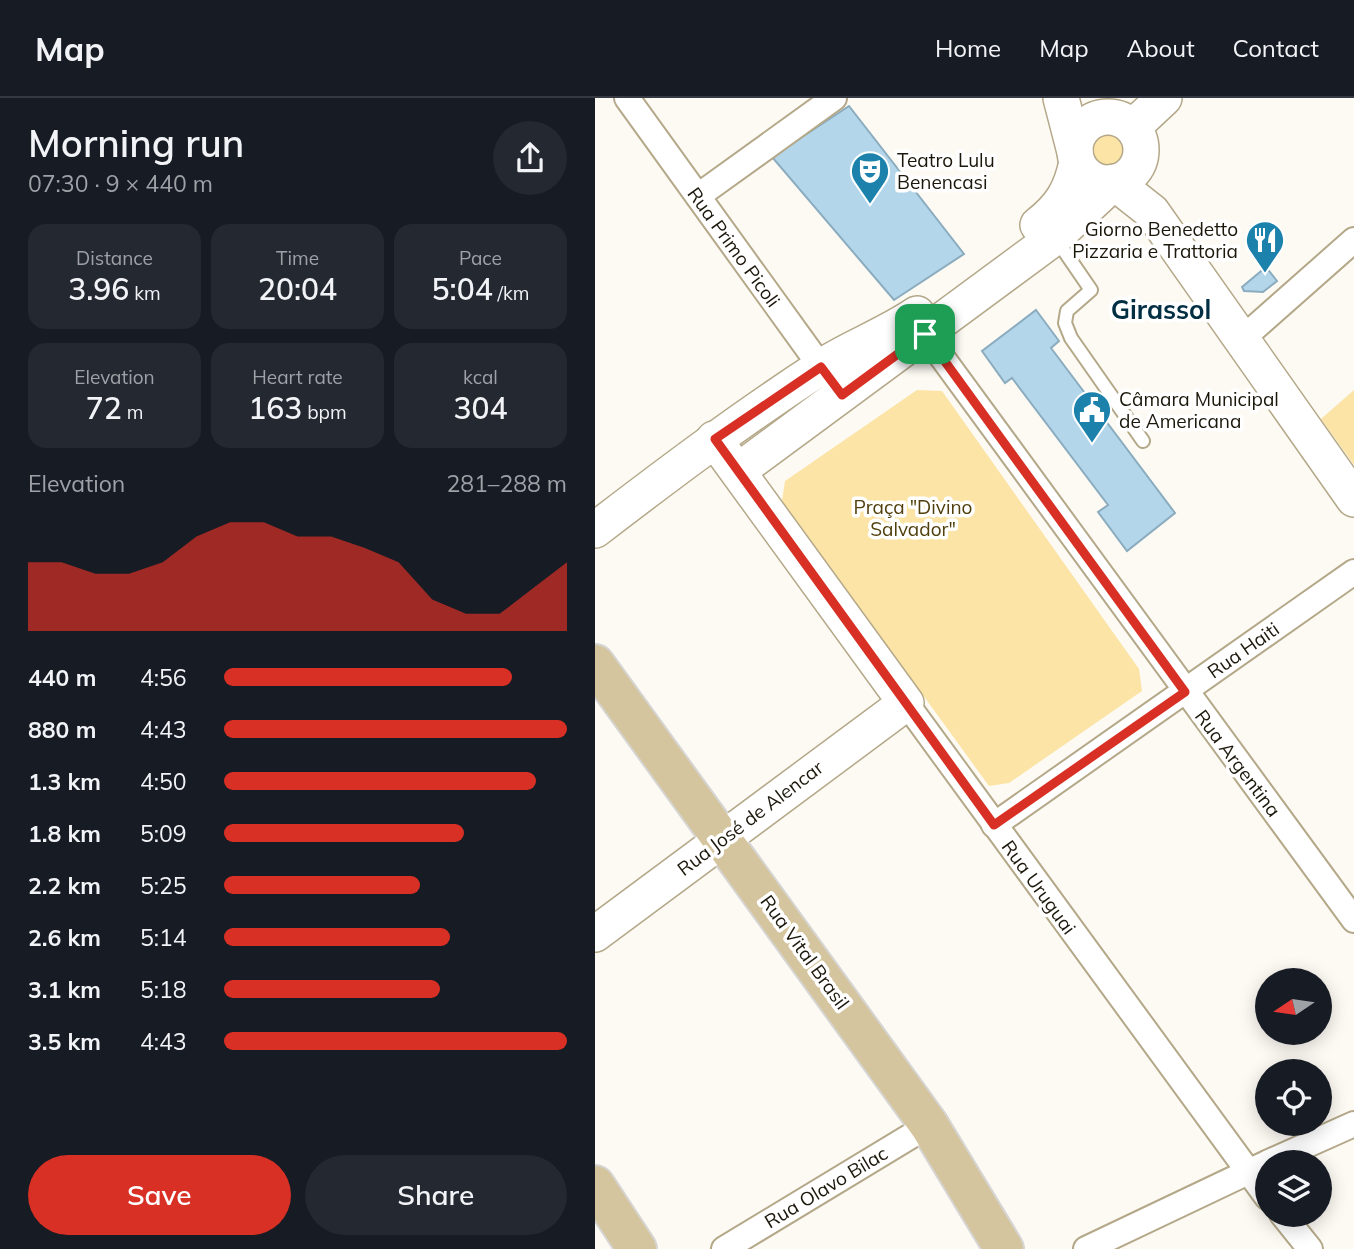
<!DOCTYPE html>
<meta charset="utf-8">
<style>
body{margin:0;font-family:Mulish,sans-serif;background:#242831;color:#f1f3f6;height:100vh;display:flex;flex-direction:column;font-size:26px;white-space:nowrap}
*{box-sizing:border-box;margin:0}
p{font-size:23px;color:#9ea1a6}
.icon{flex:none;width:38px;height:38px;fill:none;stroke:currentColor;stroke-width:2;stroke-linecap:round;stroke-linejoin:round}
.map{position:relative;flex:1;overflow:hidden}
.drawer{display:flex;flex-direction:column;background:#171b24;width:595px}
.drawer>*{flex:none}
.needle{width:46px;rotate:257deg}
.tools{position:absolute;left:660px;top:870px;display:grid;gap:14px}
.tools a{display:grid;place-items:center;width:77px;height:77px;border-radius:50%;background:#171b24;box-shadow:0 4px 18px #0003;font-size:35px}
.pin{position:absolute;display:grid;place-items:center;width:60px;height:60px;color:#fff;margin:-30px;border-radius:14px;box-shadow:0 4px 10px #0006}
.round{display:grid;place-items:center;flex:none;width:74px;height:74px;border-radius:37px;background:#242831}
.summary{display:flex;align-items:center;justify-content:space-between;height:119px;padding:0 28px}
h1{font-size:38px;font-weight:600;line-height:52px}
.metrics{display:grid;grid-template-columns:repeat(3,1fr);gap:10px;height:119px;padding:7px 28px}
.metrics div{display:grid;align-content:center;border-radius:18px;background:#242831;text-align:center}
.metrics b{font-size:30px;font-weight:600}
.metrics small{font-size:19px;font-weight:400}
.metrics p{font-size:19px}
.chart{height:196px;padding:14px 28px}
.chart p{display:flex;justify-content:space-between}
.chart svg{width:100%;height:126px;margin-top:7px;fill:#d93025;opacity:.7}
.primary-button{display:flex;gap:14px;margin-top:auto;padding:14px 28px}
.primary-button a{flex:1;height:80px;border-radius:42px;background:#d93025;color:#fff;font-size:28px;font-weight:600;line-height:80px;text-align:center}
.primary-button a+a{background:#242831;color:#f1f3f6}
ul{padding:0 28px;list-style:none;font-size:23px}
li{display:grid;grid-template-columns:112px 84px 1fr;align-items:center;height:52px}
li i{height:18px;border-radius:9px;background:#d93025}
header{display:flex;align-items:center;gap:42px;box-sizing:border-box;height:98px;padding:0 35px;background:#171b24;border-bottom:2px solid #363941}
header strong{font-size:33px}
nav{display:flex;gap:38px;margin-inline-start:auto;font-size:24px}
main{display:flex;flex:1;min-height:0}
.map>svg:first-child{display:block}
.green{fill:#fbe4a6}
.building{fill:#b4d6ea;stroke:#8aacbe;stroke-width:2}
.lines{fill:none;stroke-linecap:round;stroke-linejoin:round}
.service-casing{stroke:#b4a889;stroke-width:16}
.minor-casing{stroke:#b4a889;stroke-width:28}
.secondary-casing{stroke:#b4a889;stroke-width:38}
.primary-casing{stroke:#d6d5d3;stroke-width:42}
.service{stroke:#fff;stroke-width:12}
.minor{stroke:#fff;stroke-width:24}
.secondary{stroke:#fff;stroke-width:35}
.primary{stroke:#d4c59e;stroke-width:38}
.route-casing{stroke:#fff;stroke-width:14}
.route{stroke:#d93025;stroke-width:9}
.labels{text-anchor:middle;stroke-width:7;stroke-linejoin:round;paint-order:stroke}
.poi-label{font-size:19px;fill:#1c170b;stroke:#fff;text-anchor:start}
.street-label{font-size:19px;fill:#1c170b;stroke:#fff}
.park-label{font-size:19px;fill:#503f0c;stroke:#fff}
.district-label{font-size:26px;font-weight:bold;fill:#002e42;stroke:#fff}
</style>
<header>
<strong>Map</strong>
<nav><a>Home</a><a>Map</a><a>About</a><a>Contact</a></nav>
</header>
<main>
<section class="drawer">
<div class="summary"><div><h1>Morning run</h1><p>07:30 · 9 × 440 m</p></div><a class="round"><svg class="icon" aria-label="share" viewBox="0 0 24 24"><path d="M12 15V3M7 8l5-5 5 5M5 13v7h14v-7"/></svg></a></div>
<div class="metrics">
<div><p>Distance</p><b>3.96<small> km</small></b></div>
<div><p>Time</p><b>20:04</b></div>
<div><p>Pace</p><b>5:04<small> /km</small></b></div>
</div>
<div class="metrics">
<div><p>Elevation</p><b>72<small> m</small></b></div>
<div><p>Heart rate</p><b>163<small> bpm</small></b></div>
<div><p>kcal</p><b>304</b></div>
</div>
<div class="chart"><p><span>Elevation</span>281–288 m</p>
<svg viewBox="0 0 160 44" preserveAspectRatio="none"><path d="M0 44V20L10 20L20 24L30 24L40 20L50 11L60 6L70 6L80 11L90 11L100 15L110 20L120 33L130 38L140 38L150 29L160 20V44z"/></svg>
</div>
<ul>
<li><b>440 m</b>4:56<i style="width:84%"></i></li>
<li><b>880 m</b>4:43<i style="width:100%"></i></li>
<li><b>1.3 km</b>4:50<i style="width:91%"></i></li>
<li><b>1.8 km</b>5:09<i style="width:70%"></i></li>
<li><b>2.2 km</b>5:25<i style="width:57%"></i></li>
<li><b>2.6 km</b>5:14<i style="width:66%"></i></li>
<li><b>3.1 km</b>5:18<i style="width:63%"></i></li>
<li><b>3.5 km</b>4:43<i style="width:100%"></i></li>
</ul>
<div class="primary-button"><a>Save</a><a>Share</a></div>
</section>
<div class="map">
<svg width="759" height="1151" viewBox="0 0 759 1151">
<rect width="100%" height="100%" fill="#fdfaf4"/>
<g class="green">
<circle cx="513" cy="51" r="19"/>
<path d="M322 292 347 293 544 571 547 593 414 685 394 688 187 403 190 383Z"/>
<path d="M759 292V367L726 321Z"/>
</g>
<g class="building">
<path d="M254 8 369 156 299 202 177 59Z"/>
<path d="M671 169 682 183 668 194 649 193 647 189Z"/>
<path d="M441 212 464 243 456 250 580 415 532 453 503 414 513 407 417 280 410 285 387 253Z"/>
</g>
<g class="lines">
<g class="service-casing">
<path id="service" d="M461 141 496 192 472 213 470 225 476 240 548 343"/>
</g>
<g class="minor-casing">
<g id="minor">
<path d="M32 0 234 280"/>
<path d="M103 98 239 0"/>
<path d="M330 236 759 822"/>
<path d="M647 241 759 142"/>
<path d="M311 605 672 1099"/>
<path d="M399 727 759 474"/>
<path d="M674 1064 759 1026"/>
<path d="M687 1116 715 1151"/>
<path d="M129 1151 334 1027"/>
<path d="M491 1151 672 1065"/>
</g>
</g>
<g class="secondary-casing">
<g id="secondary">
<path d="M466 0 480 54"/>
<circle cx="513" cy="52" r="33"/>
<path d="M538 29 569 0"/>
<path d="M443 127C466 109 476 93 482 64"/>
<path d="M143 373 460 139 519 84 557 114 759 401"/>
<path d="M0 432C73 376 146 321 223 271 254 250 290 238 322 216"/>
<path d="M0 836 311 605 119 341"/>
</g>
</g>
<g class="primary-casing">
<g id="primary">
<path d="M0 566 334 1027 409 1151"/>
<path d="M0 1087 42 1151"/>
</g>
</g>
<use href="#service" class="service"/>
<use href="#minor" class="minor"/>
<use href="#secondary" class="secondary"/>
<use href="#primary" class="primary"/>
</g>
<g class="lines">
<g class="route-casing">
<path id="route" d="M330 236 590 594 399 727 120 341 226 269 247 297Z"/>
</g>
<use href="#route" class="route"/>
</g>
<defs>
<g id="theatre-pin" transform="scale(2.0125)"><path d="M0 17L-7.5 6A9.5 9.5 0 1 1 7.5 6Z" fill="#1c81ab" stroke="#fff"/><path d="M-5-5.5Q0-4 5-5.5V0Q5 5 0 6Q-5 5-5 0ZM-3.3-2.5H-1v1.5H-3.3ZM1-2.5H3.3v1.5H1ZM-2.8 1Q0 5.5 2.8 1Z" fill="#fff"/></g>
<g id="restaurant-pin" transform="scale(2.0125)"><path d="M0 17L-7.5 6A9.5 9.5 0 1 1 7.5 6Z" fill="#1c81ab" stroke="#fff"/><path d="M-5-6h1v4h1v-4h1v4h1v-4h1v5L-1.5 .5V6h-2V.5L-5-1ZM5-6V6H3V1.5H1.5Q1.5-4 5-6Z" fill="#fff"/></g>
<g id="civic-pin" transform="scale(2.0125)"><path d="M0 17L-7.5 6A9.5 9.5 0 1 1 7.5 6Z" fill="#1c81ab" stroke="#fff"/><path d="M-.6-6.5H3V-4.5H.6V-3L4-1V1h2V6H-6V1h2V-1L-.6-3ZM-1.2 2.5V6h2.4V2.5Z" fill="#fff"/></g>
</defs>
<g fill-rule="evenodd">
<use href="#theatre-pin" x="275" y="73"/>
<use href="#restaurant-pin" x="670" y="142"/>
<use href="#civic-pin" x="497" y="312"/>
</g>
<g class="labels">
<g class="poi-label">
<text x="302" y="69">Teatro Lulu<tspan x="302" dy="22">Benencasi</tspan></text>
<text x="643" y="138" text-anchor="end">Giorno Benedetto<tspan x="643" dy="22">Pizzaria e Trattoria</tspan></text>
<text x="524" y="308">Câmara Municipal<tspan x="524" dy="22">de Americana</tspan></text>
</g>
<g class="street-label">
<text transform="translate(139 149) rotate(54)" y="7">Rua Primo Picoli</text>
<text transform="translate(648 552) rotate(-35)" y="7">Rua Haiti</text>
<text transform="translate(643 665) rotate(53)" y="7">Rua Argentina</text>
<text transform="translate(155 720) rotate(-37)" y="7">Rua José de Alencar</text>
<text transform="translate(444 789) rotate(54)" y="7">Rua Uruguai</text>
<text transform="translate(210 854) rotate(54)" y="7">Rua Vital Brasil</text>
<text transform="translate(231 1089) rotate(-31)" y="7">Rua Olavo Bilac</text>
</g>
<g class="park-label">
<text x="318" y="416">Praça "Divino<tspan x="318" dy="22">Salvador"</tspan></text>
</g>
<g class="district-label">
<text x="566" y="221">Girassol</text>
</g>
</g>
</svg>
<div class="tools">
<a><svg class="needle" viewBox="-14 -14 28 28"><path d="M0-13l5 13h-10z" fill="#e53935"/><path d="M0 13l5-13h-10z" fill="#9ea1a6"/></svg></a>
<a><svg class="icon" aria-label="locate" viewBox="0 0 24 24"><circle cx="12" cy="12" r="6"/><path d="M12 2v4M12 18v4M2 12h4M18 12h4"/></svg></a>
<a><svg class="icon" aria-label="layers" viewBox="0 0 24 24"><path d="M12 4l9 5-9 5-9-5zM3 14l9 5 9-5"/></svg></a>
</div>
<div class="pin" style="left:330px;top:236px;background:#1e9e55"><svg class="icon" aria-label="arrive" viewBox="0 0 24 24"><path d="M6 21V4h12l-3 4 3 4H6"/></svg></div>
</div>
</main>
